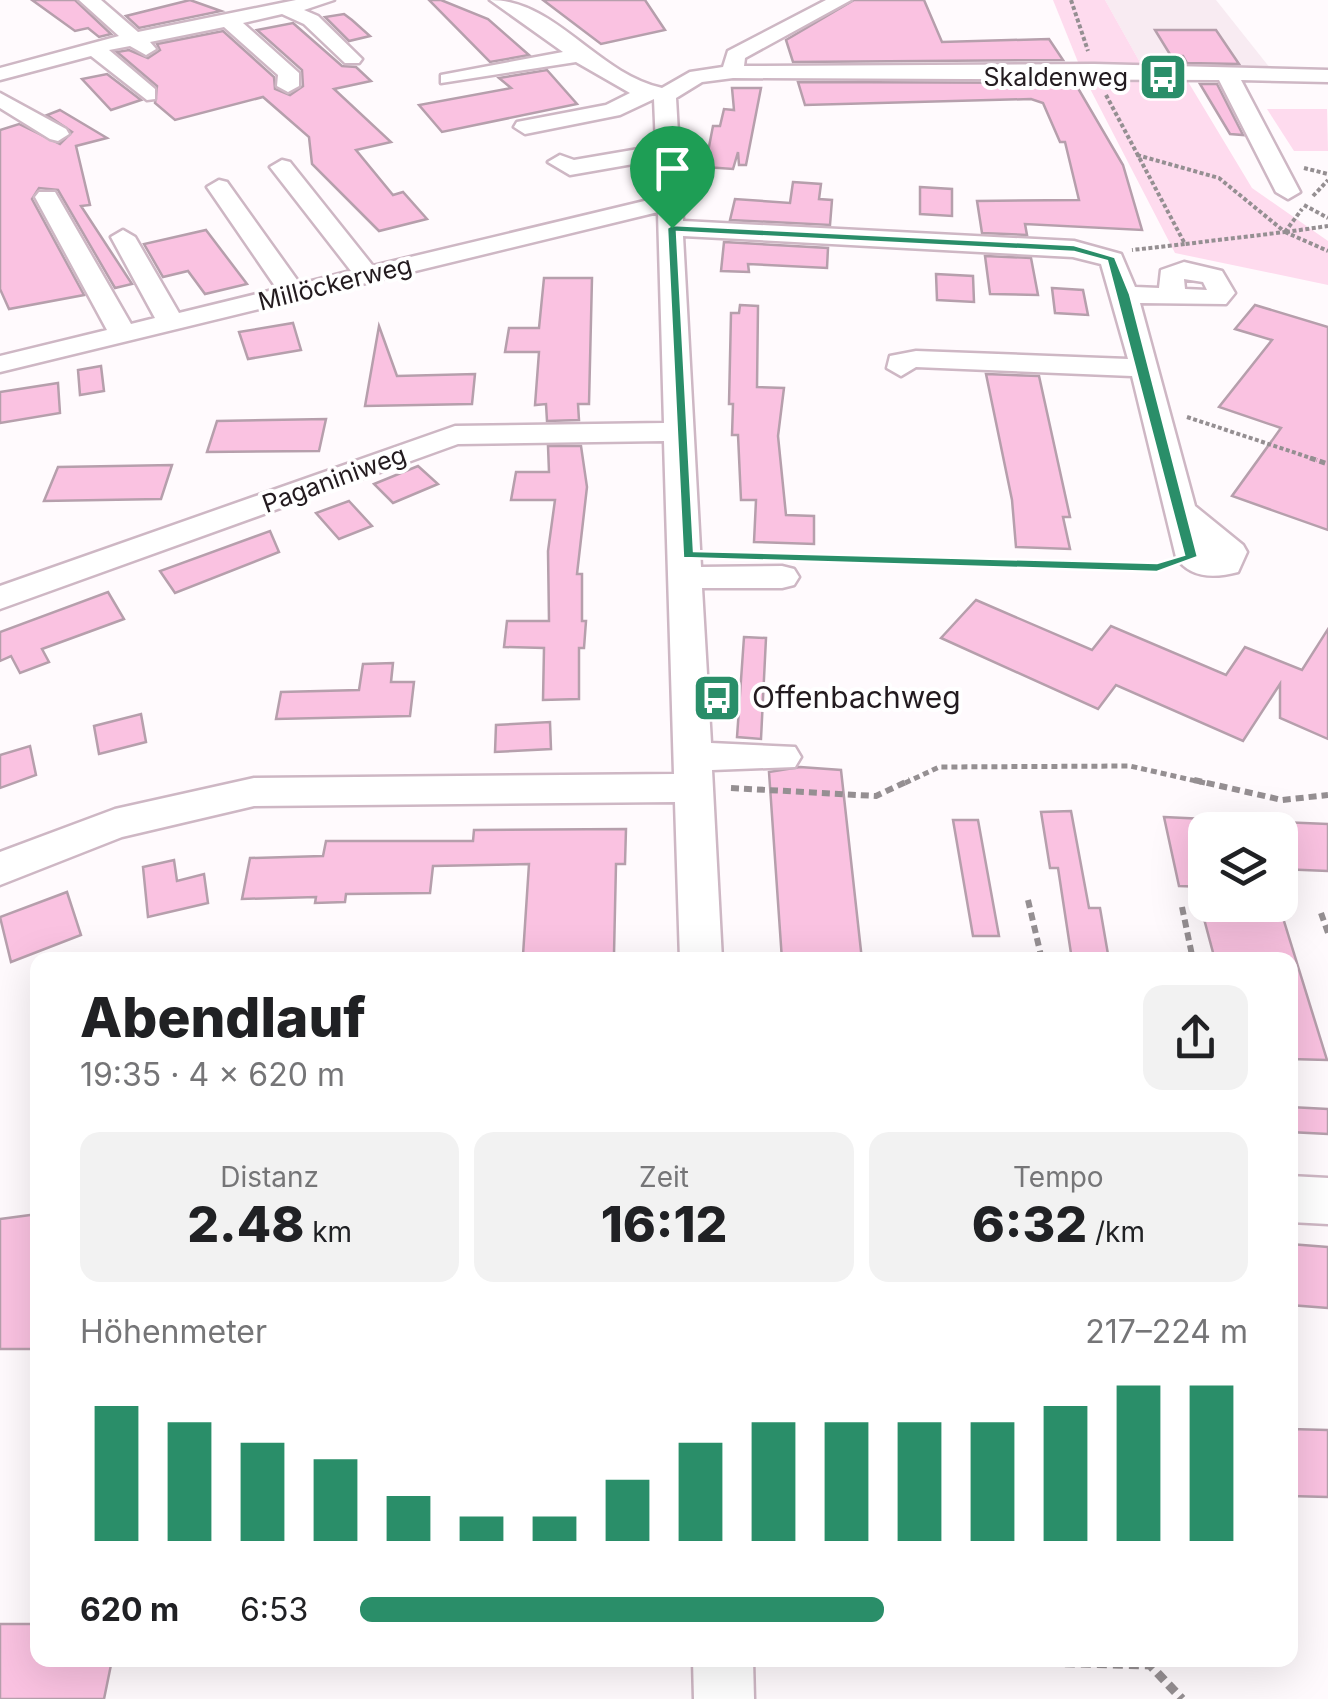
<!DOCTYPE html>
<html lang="de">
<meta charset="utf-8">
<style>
body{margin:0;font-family:Inter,sans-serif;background:#f2f2f2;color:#202124;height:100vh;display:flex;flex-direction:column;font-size:38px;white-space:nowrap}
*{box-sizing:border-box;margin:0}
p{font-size:32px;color:#757577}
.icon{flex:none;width:55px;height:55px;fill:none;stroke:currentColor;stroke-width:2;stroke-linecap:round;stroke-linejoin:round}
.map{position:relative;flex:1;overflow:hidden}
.side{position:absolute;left:30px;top:952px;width:1268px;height:715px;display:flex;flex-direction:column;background:#fff;border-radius:20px;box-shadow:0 10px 40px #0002}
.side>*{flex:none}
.controls{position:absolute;left:1188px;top:812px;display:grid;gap:20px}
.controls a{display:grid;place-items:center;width:110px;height:110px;border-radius:20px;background:#fff;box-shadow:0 10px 40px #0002;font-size:50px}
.pin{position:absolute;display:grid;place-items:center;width:85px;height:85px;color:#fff;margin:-102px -42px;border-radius:50% 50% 50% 0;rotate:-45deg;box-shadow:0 0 10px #0007}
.pin .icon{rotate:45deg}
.round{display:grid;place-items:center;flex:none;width:105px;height:105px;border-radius:20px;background:#f2f2f2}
.head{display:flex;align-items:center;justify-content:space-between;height:170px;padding:0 50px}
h1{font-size:55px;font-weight:800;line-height:75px}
.stats{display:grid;grid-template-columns:repeat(3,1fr);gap:15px;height:170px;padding:10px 50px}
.stats div{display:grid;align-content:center;border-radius:20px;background:#f2f2f2;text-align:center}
.stats b{font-size:50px;font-weight:800}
.stats small{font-size:28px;font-weight:400}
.stats p{font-size:28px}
.chart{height:280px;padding:20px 50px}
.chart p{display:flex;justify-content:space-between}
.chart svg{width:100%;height:180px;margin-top:10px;stroke:#2a8e69;stroke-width:6}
ul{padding:0 50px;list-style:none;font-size:32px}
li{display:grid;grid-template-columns:160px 120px 1fr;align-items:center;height:75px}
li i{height:25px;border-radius:12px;background:#2a8e69}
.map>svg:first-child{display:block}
.built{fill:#f8ebf2}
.green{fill:#fedbee}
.building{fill:#fac2e1;stroke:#b69fac;stroke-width:2.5}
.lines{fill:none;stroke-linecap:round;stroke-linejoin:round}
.minor-casing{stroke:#ceb7c4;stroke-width:5}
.path-far3{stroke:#958f92;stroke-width:4;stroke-dasharray:4 2.5;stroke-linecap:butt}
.path-far2{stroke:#958f92;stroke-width:5;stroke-dasharray:6 4;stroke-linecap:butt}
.path-far1{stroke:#958f92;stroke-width:6;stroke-dasharray:8 5;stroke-linecap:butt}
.path{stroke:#958f92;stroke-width:9;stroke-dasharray:10 6;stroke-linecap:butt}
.minor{fill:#fff;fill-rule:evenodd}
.route{fill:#2a8e69;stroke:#fff;stroke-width:2.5;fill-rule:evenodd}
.labels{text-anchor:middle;stroke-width:8;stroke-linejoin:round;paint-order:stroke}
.far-poi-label{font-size:25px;fill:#231b1f;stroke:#fff;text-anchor:end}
.far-street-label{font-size:25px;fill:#231b1f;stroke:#fff}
.poi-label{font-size:30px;fill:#231b1f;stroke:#fff;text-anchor:start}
</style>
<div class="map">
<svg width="1328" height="1699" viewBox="0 0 1328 1699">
<rect width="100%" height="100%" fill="#fffafd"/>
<path class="built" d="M1105 0H1216L1270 68 1142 66Z"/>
<g class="green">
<path d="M1053 0H1105L1142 66 1080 67Z"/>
<path d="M1085 79 1187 80 1252 188 1328 241V285L1175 253Z"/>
<path d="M1267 109H1327L1328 151H1294Z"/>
</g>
<g class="building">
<path d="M32 0H75L111 34 99 37 88 28 75 31Z"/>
<path d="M190 0 221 11 139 28 126 16Z"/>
<path d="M429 0H441L488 19 529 55 490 62Z"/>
<path d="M543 0H645L665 30 601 44Z"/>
<path d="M854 0H924L942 42 1049 39 1063 60 793 62 786 40Z"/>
<path d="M344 14 352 20 370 36 349 41 325 17Z"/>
<path d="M293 23 342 66 356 67 371 81 334 89 391 142 356 150 393 195 403 192 427 219 379 231 312 164 309 137 263 97 175 120 155 103 157 86 117 52 129 50 148 58 160 50 157 44 223 31 274 77 275 89 290 95 303 86 302 70 257 30Z"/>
<path d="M1155 30H1216L1239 64 1187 63 1183 56H1171Z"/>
<path d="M547 70 577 104 442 132 419 105 511 88 499 78Z"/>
<path d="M107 74 141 100 111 110 82 79Z"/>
<path d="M798 82 1075 83 1123 165 1142 230 1025 224 1027 235 982 233 977 201 1079 200 1065 142H1060L1043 103 1031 99 805 105Z"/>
<path d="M1200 84H1217L1243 135 1230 134Z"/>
<path d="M732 88H761L746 165H739L738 152 733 169 705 167 713 126H720L724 109 734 110Z"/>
<path d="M60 110 107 138 76 146 90 205 81 206 132 284 115 288 58 190 39 188 32 199 84 295 9 309 0 289V130L19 124 60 144 72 132 47 115Z"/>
<path d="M793 182 821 184 819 199 832 200 830 225 730 220 735 199 790 203Z"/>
<path d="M920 187 952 189V216L920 214Z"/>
<path d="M206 230 247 284 205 294 188 271 163 277 144 244Z"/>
<path d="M724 242 828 248 827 268 748 264 749 272 721 271Z"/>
<path d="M985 256 1031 258 1038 295 990 294Z"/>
<path d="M936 274 973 276 974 302 937 300Z"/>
<path d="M544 278H592L589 404H578L579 420 547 421 546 404 535 405 539 352H505L509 328H539Z"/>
<path d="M1052 288 1083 290 1088 315 1055 313Z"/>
<path d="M740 305 758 306 757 387 784 388 778 436 786 515 814 516V544L754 542 756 500H741L738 435H732L733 404H729L731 313H739Z"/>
<path d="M1255 305 1328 327V530L1232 496 1281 428 1219 407 1272 340 1235 329Z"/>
<path d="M293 323 301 350 248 359 239 332Z"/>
<path d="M379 326 397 376 475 374 472 404 365 406Z"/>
<path d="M101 366 104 391 80 395 78 370Z"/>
<path d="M986 374 1039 376 1070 517H1063L1070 549 1016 547 1012 500Z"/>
<path d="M58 383 60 413 0 423V392Z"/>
<path d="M326 419 319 451 207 452 217 421Z"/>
<path d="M548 446H581L587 487 577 574H582V621H586L584 648H579V699L543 700 544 648 504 647 507 621H549L548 551 555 500H511L516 472H549Z"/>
<path d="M172 465 161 499 44 501 58 467Z"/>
<path d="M418 466 438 484 393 503 374 484Z"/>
<path d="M349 501 372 526 339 539 316 513Z"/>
<path d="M270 531 279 552 175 593 160 571Z"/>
<path d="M108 592 124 619 42 649 49 662 20 673 11 656 0 661V632Z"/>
<path d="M976 600 1092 650 1111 626 1226 675 1245 647 1302 670 1328 629V739L1280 718V684L1243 741 1116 685 1098 709 941 638Z"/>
<path d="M744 637 766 638 761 739 737 737Z"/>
<path d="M393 663 391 682H414L410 716 276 719 281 692 359 690 363 664Z"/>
<path d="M141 714 146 742 99 754 94 726Z"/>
<path d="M550 722 551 749 495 752 496 725Z"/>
<path d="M30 746 36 775 0 788V755Z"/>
<path d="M800 767 841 770 862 960H782L769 772Z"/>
<path d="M1071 811 1089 908H1100L1109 960H1072L1058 868H1050L1041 812Z"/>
<path d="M1164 817 1205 819V887L1179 886Z"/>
<path d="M953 820H978L999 936H973Z"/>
<path d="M1280 822 1328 824V871L1280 869Z"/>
<path d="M626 829 625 864H616L614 954 523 955 529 864 433 866 430 893 346 894 345 902 315 903 316 897 242 899 250 858 323 856 326 841H473L474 830Z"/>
<path d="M174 860 177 881 204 874 208 903 148 917 143 867Z"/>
<path d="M67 892 81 935 11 962 0 917Z"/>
<path d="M1203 915 1283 918 1327 1060 1290 1059V960H1215Z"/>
<path d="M1290 1107 1328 1109V1134L1290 1132Z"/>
<path d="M38 1214V1349H0V1219Z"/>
<path d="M1290 1244 1328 1247V1308L1290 1305Z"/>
<path d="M1290 1429 1328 1430V1497L1290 1496Z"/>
<path d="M0 1624H38V1660H112L104 1699H0Z"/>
</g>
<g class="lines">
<g class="minor-casing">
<g id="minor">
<path d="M79 0H101L138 32 296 0H334L304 10 318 16 362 59 359 63H345L304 24 282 14 243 23 299 73V86L288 92 277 86 278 75 224 27 150 42 156 49 146 55 130 46 109 50 155 89V99L147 100 91 56 0 80V68L119 36Z"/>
<path d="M490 0C556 0 597 74 662 88L690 72 723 67 728 51 826 0H851L745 58 744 66 1094 64 1328 70V82L1241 80 1300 192 1288 199 1276 192 1219 80 733 78 702 82 676 98 683 221 1074 241 1121 254 1135 287 1159 288 1161 270 1184 262 1222 271 1235 293 1226 304 1140 303 1195 506 1243 545 1247 552 1238 572C1215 578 1190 579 1176 557L1132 376 916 367 901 376 887 368 890 356 916 351 1128 359 1101 264 1073 257 683 236 701 567 782 566 794 569 799 577 794 585 782 588H702L711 743 795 747 801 757 795 767 712 770 722 960H680L675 802 254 806 122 837 0 885V852L115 809 254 778 674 774 664 441 458 444 0 609V586L455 426 664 423 658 212 0 372V356L107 330 35 197 39 192H55L131 324 155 318 111 237 123 230 135 237 179 313 277 289 207 187 219 180 227 182 300 284 351 271 270 167 282 160 290 162 373 266 657 198 656 160 570 175 548 162 560 155 574 160 656 146 654 99 620 115 525 134 514 127 517 122 606 105 630 93 576 62 441 83V75L563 52ZM1184 279 1203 282 1207 290 1185 289Z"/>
<path d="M0 93 66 129 69 134 58 141 50 139 0 108Z"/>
<path d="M1290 1176 1328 1178V1224L1290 1222Z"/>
<path d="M693 1660H753L754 1699H694Z"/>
</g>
</g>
<g class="path-far3">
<path d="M1071 0 1088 51"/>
<path d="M1106 95 1185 244 1132 250"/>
<path d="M1137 155 1219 178 1285 232 1185 244"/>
<path d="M1304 168 1328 174"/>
<path d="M1313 196 1328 180"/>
<path d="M1304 205 1328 218"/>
<path d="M1285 232 1302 209"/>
<path d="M1285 232 1328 251"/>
<path d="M1286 232 1328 226"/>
<path d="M1187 417 1317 460"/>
</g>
<g class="path-far2">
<path d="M1310 458 1328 464"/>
<path d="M804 558 1166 565"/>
<path d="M905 783 939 767 1130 766 1205 783"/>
</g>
<g class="path-far1">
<path d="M1194 780 1282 800 1328 795"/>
<path d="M731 788 876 796 910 780"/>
<path d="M1028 900 1042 960"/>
<path d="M1182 907 1193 960"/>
<path d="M1321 913 1328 933"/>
</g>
<path class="path" d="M969 1660 1150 1665 1182 1699"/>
<use href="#minor" class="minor"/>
</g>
<path class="route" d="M672 225 1074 245 1115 257 1130 294 1198 557 1157 572 683 558 667 228ZM677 232 1074 252 1107 261 1184 555 1157 563 694 551Z"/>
<defs>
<g id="bus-square" transform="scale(2.5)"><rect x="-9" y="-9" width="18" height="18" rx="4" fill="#2a8e69" stroke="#fff"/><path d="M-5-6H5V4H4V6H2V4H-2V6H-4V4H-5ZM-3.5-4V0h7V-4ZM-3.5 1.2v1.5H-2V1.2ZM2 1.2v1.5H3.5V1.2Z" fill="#fff"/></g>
</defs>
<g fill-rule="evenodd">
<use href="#bus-square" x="1163" y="77"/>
<use href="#bus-square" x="717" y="698"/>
</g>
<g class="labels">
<g class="far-poi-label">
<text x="1128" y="86">Skaldenweg</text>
</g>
<g class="far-street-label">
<text transform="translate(335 283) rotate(-14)" y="9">Millöckerweg</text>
<text transform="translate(334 479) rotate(-20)" y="9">Paganiniweg</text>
</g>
<g class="poi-label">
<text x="752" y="708">Offenbachweg</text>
</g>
</g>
</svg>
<div class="controls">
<a><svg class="icon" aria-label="layers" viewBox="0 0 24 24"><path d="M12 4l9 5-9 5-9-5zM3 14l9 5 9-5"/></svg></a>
</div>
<div class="pin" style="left:672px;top:228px;background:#1e9e55"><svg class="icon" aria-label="arrive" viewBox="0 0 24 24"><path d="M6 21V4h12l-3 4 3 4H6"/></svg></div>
<section class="side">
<div class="head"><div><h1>Abendlauf</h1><p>19:35 · 4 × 620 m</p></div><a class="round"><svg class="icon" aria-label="share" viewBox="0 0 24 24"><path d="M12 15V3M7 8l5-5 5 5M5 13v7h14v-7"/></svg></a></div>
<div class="stats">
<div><p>Distanz</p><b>2.48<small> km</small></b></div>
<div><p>Zeit</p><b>16:12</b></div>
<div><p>Tempo</p><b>6:32<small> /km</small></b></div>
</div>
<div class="chart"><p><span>Höhenmeter</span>217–224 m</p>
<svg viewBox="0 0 160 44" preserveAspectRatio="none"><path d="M5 44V11M15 44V15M25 44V20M35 44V24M45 44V33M55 44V38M65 44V38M75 44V29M85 44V20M95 44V15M105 44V15M115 44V15M125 44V15M135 44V11M145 44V6M155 44V6"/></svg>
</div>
<ul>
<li><b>620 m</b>6:53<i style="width:59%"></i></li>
</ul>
</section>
</div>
